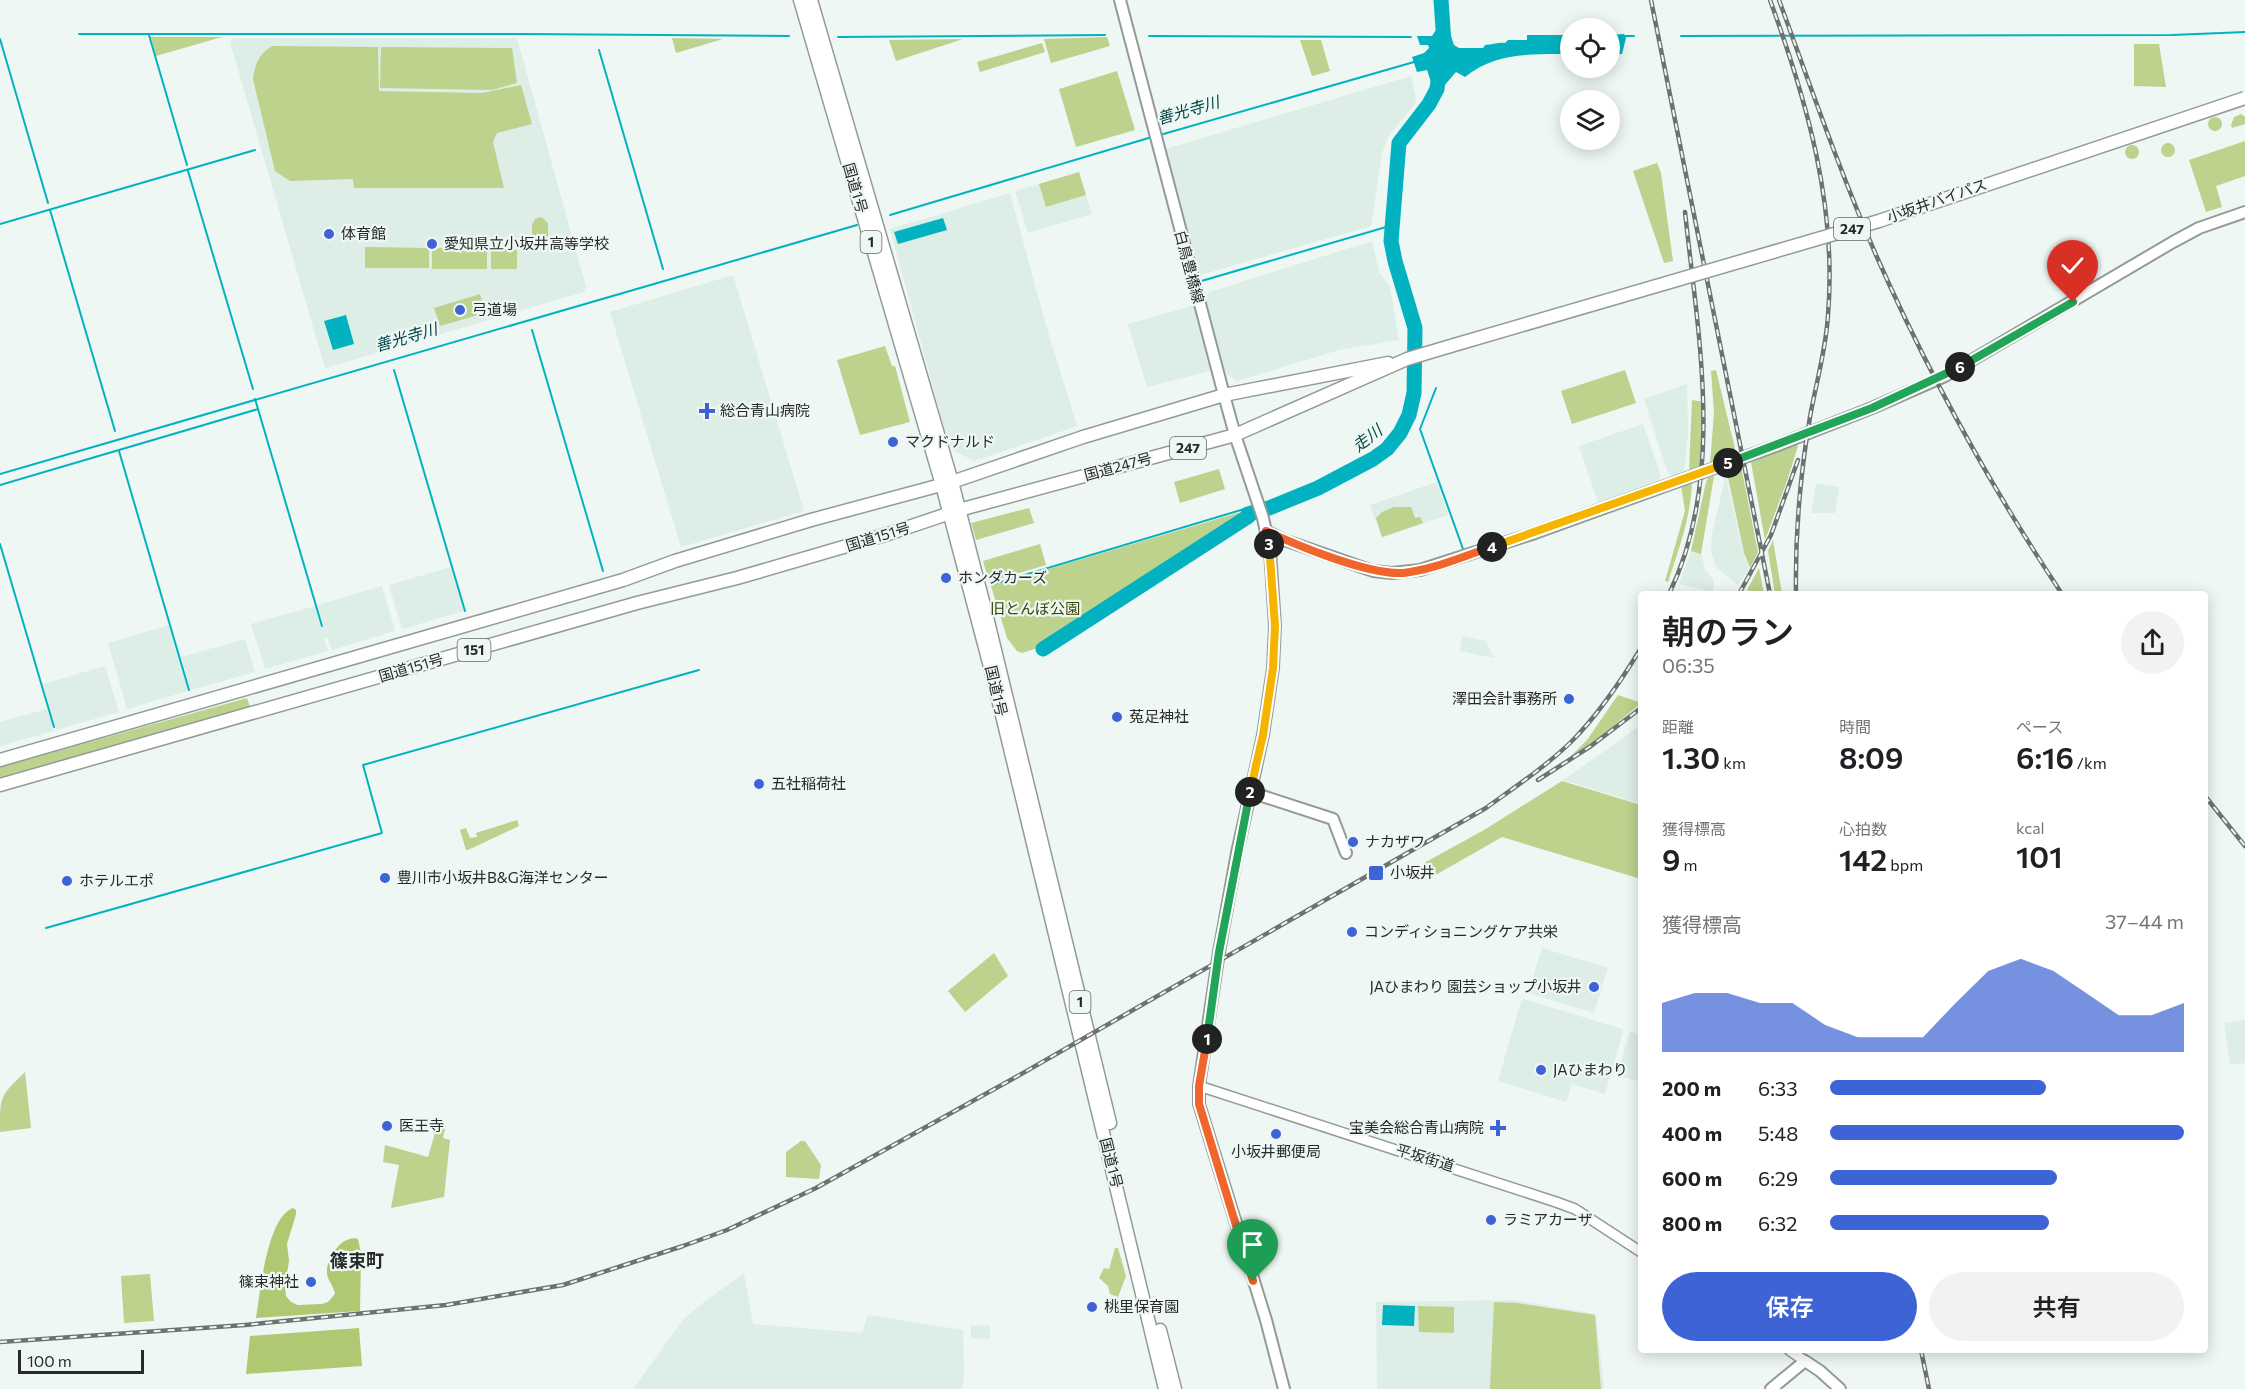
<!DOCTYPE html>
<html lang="ja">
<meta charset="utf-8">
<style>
body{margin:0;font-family:Commissioner,"Noto Sans JP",sans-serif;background:#f2f2f2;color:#202124;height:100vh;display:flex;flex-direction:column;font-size:22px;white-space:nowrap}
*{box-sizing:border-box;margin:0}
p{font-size:20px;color:#757577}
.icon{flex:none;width:33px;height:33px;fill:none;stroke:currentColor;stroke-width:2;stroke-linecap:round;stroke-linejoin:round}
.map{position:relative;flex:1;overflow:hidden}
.sheet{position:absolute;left:1638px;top:591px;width:570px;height:762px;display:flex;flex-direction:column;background:#fff;border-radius:6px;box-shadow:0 3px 15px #0003}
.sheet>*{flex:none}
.buttons{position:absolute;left:1560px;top:18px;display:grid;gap:12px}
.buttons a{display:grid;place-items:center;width:60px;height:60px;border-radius:50%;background:#fff;box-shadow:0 3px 15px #0003;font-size:30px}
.scale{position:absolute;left:18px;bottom:15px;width:126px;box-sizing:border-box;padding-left:6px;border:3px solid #272a29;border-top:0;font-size:16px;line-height:21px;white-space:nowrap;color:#272a29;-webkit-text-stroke:4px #eef7f3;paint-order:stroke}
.pin{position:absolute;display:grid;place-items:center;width:51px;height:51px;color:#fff;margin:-62px -26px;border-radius:50% 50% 50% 0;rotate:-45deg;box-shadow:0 0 6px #0007}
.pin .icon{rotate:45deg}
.km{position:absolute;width:30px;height:30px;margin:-15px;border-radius:50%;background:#222;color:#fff;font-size:16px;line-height:30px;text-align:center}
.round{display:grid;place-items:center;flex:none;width:63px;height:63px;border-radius:32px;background:#f2f2f2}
.overview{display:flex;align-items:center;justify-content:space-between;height:102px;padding:0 24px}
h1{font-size:33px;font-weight:600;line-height:45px}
.stats{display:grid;grid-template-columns:repeat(3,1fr);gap:9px;height:102px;padding:6px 24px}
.stats div{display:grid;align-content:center}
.stats b{font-size:30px;font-weight:600}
.stats small{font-size:16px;font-weight:400}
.stats p{font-size:16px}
.chart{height:168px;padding:12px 24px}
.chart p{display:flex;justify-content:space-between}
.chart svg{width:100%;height:108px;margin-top:6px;fill:#3e63d5;opacity:.7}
.cta{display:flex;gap:12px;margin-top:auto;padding:12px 24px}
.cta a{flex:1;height:69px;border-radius:36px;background:#3e63d5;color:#fff;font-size:24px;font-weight:600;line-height:69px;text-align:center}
.cta a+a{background:#f2f2f2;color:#202124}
ul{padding:0 24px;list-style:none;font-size:20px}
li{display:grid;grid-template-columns:96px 72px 1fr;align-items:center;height:45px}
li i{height:15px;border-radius:8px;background:#3e63d5}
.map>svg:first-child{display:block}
.built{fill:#ddeee6}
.green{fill:#bcd28d}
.forest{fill:#aec971}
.water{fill:#03b2c0}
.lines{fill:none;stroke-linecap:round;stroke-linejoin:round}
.stream{stroke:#03b2c0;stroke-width:2}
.river{stroke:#03b2c0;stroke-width:15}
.tertiary-casing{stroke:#929b96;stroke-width:12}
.secondary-casing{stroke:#929b96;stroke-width:14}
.trunk-casing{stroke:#929b96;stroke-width:15}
.tertiary{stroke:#fff;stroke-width:9}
.secondary{stroke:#fff;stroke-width:10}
.trunk{stroke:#fff;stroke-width:12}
.rail-casing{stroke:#6d7270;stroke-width:4.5}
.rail{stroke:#eef7f3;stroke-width:2;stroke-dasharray:7;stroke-linecap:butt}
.trunk-bridge-casing{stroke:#929b96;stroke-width:15;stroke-linecap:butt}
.trunk-bridge{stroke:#fff;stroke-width:12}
.split-1-casing{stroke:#fff;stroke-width:12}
.split-2-casing{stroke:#fff;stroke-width:12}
.split-3-casing{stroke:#fff;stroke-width:12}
.split-4-casing{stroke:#fff;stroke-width:12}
.split-5-casing{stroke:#fff;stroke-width:12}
.split-6-casing{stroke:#fff;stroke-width:12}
.split-7-casing{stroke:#fff;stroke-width:12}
.split-1{stroke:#f0652b;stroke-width:8}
.split-2{stroke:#22a559;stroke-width:8}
.split-3{stroke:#f5b400;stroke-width:8}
.split-4{stroke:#f0652b;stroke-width:8}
.split-5{stroke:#f5b400;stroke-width:8}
.split-6{stroke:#22a559;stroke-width:8}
.split-7{stroke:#22a559;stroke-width:8}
.poi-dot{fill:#3e63d5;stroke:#eef7f3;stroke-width:2}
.labels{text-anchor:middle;stroke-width:4.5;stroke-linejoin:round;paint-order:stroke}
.shield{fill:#eef7f3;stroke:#636866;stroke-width:1.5}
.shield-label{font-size:14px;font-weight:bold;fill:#272a29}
.street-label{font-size:15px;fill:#272a29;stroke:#eef7f3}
.poi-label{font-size:15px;fill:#272a29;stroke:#eef7f3;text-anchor:start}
.park-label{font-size:15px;fill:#354501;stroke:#eef7f3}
.water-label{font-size:16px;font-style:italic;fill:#03454b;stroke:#eef7f3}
.quarter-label{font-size:18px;font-weight:bold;fill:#272a29;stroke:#eef7f3}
</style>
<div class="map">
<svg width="2245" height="1389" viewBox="0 0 2245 1389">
<rect width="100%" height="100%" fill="#eef7f3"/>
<g class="built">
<path d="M234 38H517L586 287 584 292 325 368 230 42Z"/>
<path d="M1411 76 1416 98 1415 104 1388 137 1382 153 1371 226 1197 276 1162 150Z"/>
<path d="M1039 184 1046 207 1086 195 1092 214 1028 233 1015 191Z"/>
<path d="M1010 193 1045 322 1077 426 975 461 954 451 953 445 949 446 890 229Z"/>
<path d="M1372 241 1379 272 1390 287 1399 340 1339 350 1237 381 1225 373 1203 294Z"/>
<path d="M733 275 804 511 681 547 610 312Z"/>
<path d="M1195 305 1210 371 1147 387 1128 324Z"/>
<path d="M1687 384 1688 433 1684 473 1683 477 1676 479 1668 474 1644 399Z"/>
<path d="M1643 424 1661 476 1657 485 1599 505 1579 446Z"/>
<path d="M1726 475 1743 553 1749 569 1738 585 1716 567 1711 552 1712 534Z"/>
<path d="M1437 482 1448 515 1382 538 1370 505Z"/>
<path d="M1816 483 1839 487 1835 513H1811Z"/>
<path d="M1691 551 1701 554 1705 570 1714 580 1713 592 1679 584Z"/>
<path d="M451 567 464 611 402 629 389 585Z"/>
<path d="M382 586 395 631 332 650 327 637 324 638 328 651 265 669 251 624 315 606 321 627 324 626 318 605Z"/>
<path d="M169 625 188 691 127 709 108 643Z"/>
<path d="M1462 636 1486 641 1494 658 1460 651Z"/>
<path d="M245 639 255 672 191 690 181 657Z"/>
<path d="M105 666 119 712 56 730 43 684Z"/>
<path d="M47 709 54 731 0 746V722Z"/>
<path d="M1641 724V804L1563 780 1622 739Z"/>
<path d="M1542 948 1608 968 1594 1013 1528 993Z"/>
<path d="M1524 999 1622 1029 1623 1032 1605 1094 1572 1084 1566 1102 1498 1081 1521 1001Z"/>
<path d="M2245 1020V1063L2230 1065 2224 1023Z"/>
<path d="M1630 1031 1641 1035V1082L1617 1075Z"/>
<path d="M744 1273 753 1324 862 1333 868 1315 963 1330 964 1376 962 1389H633L683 1320 700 1305Z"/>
<path d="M1514 1300 1596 1314 1604 1389H1377L1376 1302Z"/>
<path d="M971 1325 990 1326V1339L971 1338Z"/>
</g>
<g class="green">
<path d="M151 37H222L156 56Z"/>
<path d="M1107 37 1110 46 1051 63 1044 39Z"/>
<path d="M672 38 723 39 676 53Z"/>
<path d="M963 39 896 61 889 40Z"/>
<path d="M1300 40H1321L1330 71 1312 76Z"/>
<path d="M1042 43 1045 52 980 72 977 62Z"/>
<path d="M2134 44H2159L2166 87 2134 86Z"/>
<path d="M272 46 378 47 379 91 482 93 521 85 532 124 497 133 493 142 504 188H354L353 179 290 181 275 171 253 79C255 64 259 54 272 46Z"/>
<path d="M381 47 512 48 517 83 492 90 380 88Z"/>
<path d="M1117 71 1135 130 1076 147 1059 89Z"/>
<path d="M2241 114 2245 117V124L2232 128 2231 125 2234 117Z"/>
<circle cx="2215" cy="124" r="7"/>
<path d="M2245 141V176L2216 186 2222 207 2206 212 2189 160Z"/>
<circle cx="2168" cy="150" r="7"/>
<circle cx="2132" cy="152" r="7"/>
<path d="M1657 163 1661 173 1673 261 1664 263 1633 171Z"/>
<path d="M1079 172 1086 195 1046 207 1039 184Z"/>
<path d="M541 217 548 223V236L545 241 539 243 532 237V225L535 219Z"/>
<path d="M365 247 429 248V268H365Z"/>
<path d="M432 248 487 249V269H432Z"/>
<path d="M491 249 517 250V269H491Z"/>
<path d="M480 294 485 313 440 326 434 308Z"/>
<path d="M885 346 892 366H895L910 422 860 435 837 360Z"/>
<path d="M1625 370 1636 403 1572 424 1561 391Z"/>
<path d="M1716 370 1737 457 1710 465 1714 412 1711 371Z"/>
<path d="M1692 400 1704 402 1701 467 1689 472Z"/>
<path d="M1795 444 1798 446 1787 481 1765 540 1751 462Z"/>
<path d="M1741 466 1758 552 1750 568 1744 553 1727 473 1730 469Z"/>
<path d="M1219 469 1225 489 1180 503 1174 482Z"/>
<path d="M1714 476 1701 554 1691 551 1706 482 1708 478Z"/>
<path d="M1692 482C1691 516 1679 549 1668 582L1665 581 1685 511 1681 485Z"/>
<path d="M1394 507H1411L1415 518 1420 517 1423 523 1382 537 1376 518 1382 512Z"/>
<path d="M1029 508 1034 523 976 540 971 523Z"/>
<path d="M1251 509 1252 512 1248 513V515L1041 647 1022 653 1017 651 1007 638 991 586Z"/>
<path d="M1773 540 1782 594H1775L1768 551Z"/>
<path d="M1040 544 1046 565 989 582 983 561Z"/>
<path d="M1759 568 1764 594H1756L1747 590Z"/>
<path d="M1618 695 1641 703 1592 744 1569 758 1587 740Z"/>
<path d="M247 698 251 710 0 783V767Z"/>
<path d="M1562 781 1641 805V879L1502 837 1432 877 1424 863 1484 830Z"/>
<path d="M517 820 519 826 468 850H466L460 830 466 828 470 838 477 837 476 833Z"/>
<path d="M994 953 1008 976 965 1012 948 991Z"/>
<path d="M25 1072 31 1128 0 1132C0 1094 0 1097 25 1072Z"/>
<path d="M446 1125 443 1138 450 1140 444 1197 391 1208 399 1165 383 1162 385 1145 428 1157 436 1130Z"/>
<path d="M801 1141H805L821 1165 819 1179 786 1177V1152Z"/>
<path d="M1115 1248H1118L1126 1276 1118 1297 1110 1294 1108 1286 1099 1278 1104 1268 1109 1269Z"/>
<path d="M150 1274 154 1321 124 1323 121 1276Z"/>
<path d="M1494 1302 1517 1303 1595 1315 1601 1389H1490Z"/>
<path d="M1418 1306 1454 1307V1333L1419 1332Z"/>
</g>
<g class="forest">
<path d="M293 1208 296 1210V1214L287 1244 289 1261 285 1286 286 1296 291 1302 298 1305 322 1304 328 1302 335 1294C334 1285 326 1280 327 1271 327 1257 343 1234 358 1239L361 1253 360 1311 256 1318C260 1293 267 1217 293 1208Z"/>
<path d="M359 1328 362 1366 246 1374 250 1336Z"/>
</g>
<g class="water">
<path d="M1440 24H1447L1454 45 1459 48H1483L1485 45C1493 45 1498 42 1505 43L1508 40H1527V35H1570V54C1534 54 1495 52 1465 77L1456 72 1438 93 1434 91 1427 70 1417 72 1412 57 1424 53 1429 48 1428 45H1420L1417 36H1432Z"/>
<path d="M1624 34 1626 38 1622 54H1610V35Z"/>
<path d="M943 218 947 230 898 244 894 232Z"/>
<path d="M346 315 354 344 333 350 324 321Z"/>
<path d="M1383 1305 1415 1306 1414 1326 1382 1325Z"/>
</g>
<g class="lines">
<g class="stream">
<path d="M79 34H522L789 36"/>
<path d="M149 35 187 165"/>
<path d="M1149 36 1411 37"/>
<path d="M1624 36H1634"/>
<path d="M1681 36 2172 35 2245 32"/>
<path d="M838 37 1105 35"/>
<path d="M0 39 48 203"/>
<path d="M599 50 663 269"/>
<path d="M1160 135 1414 62"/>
<path d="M188 171 253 389"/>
<path d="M50 210 115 431"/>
<path d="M890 215 1152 137"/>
<path d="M0 224 255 150"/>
<path d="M1198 282 1393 225"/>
<path d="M532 330 603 571"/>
<path d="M394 370 465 611"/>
<path d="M1436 388 1420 429 1463 549"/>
<path d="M258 409 322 626"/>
<path d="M119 451 189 690"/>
<path d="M0 474 857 225"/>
<path d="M0 485 258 409 255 399"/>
<path d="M0 544 54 727"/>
<path d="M991 585 1251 507 1256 508"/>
<path d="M46 928 382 833 363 765 699 670"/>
</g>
<g class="river">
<path d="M1441 0 1444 43"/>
<path d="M1043 649 1249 516 1248 514 1269 508 1318 488 1373 459 1387 449 1400 433 1409 415 1414 393 1415 328 1395 261 1391 241 1399 143 1429 104 1437 89 1439 73"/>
</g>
<g class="tertiary-casing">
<g id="tertiary">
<path d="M1199 1086 1556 1202 1575 1209 1641 1252"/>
<path d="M1789 1350 1805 1361"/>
</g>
</g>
<g class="secondary-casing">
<g id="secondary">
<path d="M1120 0 1224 395 1235 435 1263 518 1270 550 1275 626 1273 668 1263 735 1237 853 1219 952 1199 1086V1104L1266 1320 1284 1389"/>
<path d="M1266 531 1284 540 1373 571 1392 573 1420 570 1535 533 1778 445 1872 408 1945 376 2173 242 2199 228 2245 212"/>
<path d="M1250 792 1333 819 1346 853"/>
<path d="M1771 1389 1805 1361 1820 1371 1840 1389"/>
</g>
</g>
<g class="trunk-casing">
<g id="trunk">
<path d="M800 0 942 485 993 678 1165 1389"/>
<path d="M811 0 952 482 985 609 1110 1123"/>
<path d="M0 760 623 580 675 561 811 520 952 482 1083 437 1224 395 1388 363"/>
<path d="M0 785 637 603 737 578 888 534 959 510 1235 435 1407 359 1454 345"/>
<path d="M1160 1330 1175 1389"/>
</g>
</g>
<use href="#tertiary" class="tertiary"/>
<use href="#secondary" class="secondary"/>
<use href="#trunk" class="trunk"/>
<g class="rail-casing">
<g id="rail">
<path d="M1651 0 1770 594"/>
<path d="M1770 0C1807 101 1837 206 1828 315 1826 350 1816 383 1810 417 1800 476 1795 535 1796 594"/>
<path d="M1779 0C1810 85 1840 172 1876 255 1928 373 1991 487 2062 594"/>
<path d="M1669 594C1726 477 1698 336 1685 212"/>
<path d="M1739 594 1771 535 1798 460"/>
<path d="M1538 780 1591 746 1641 708"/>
<path d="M2205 796 2245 846"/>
<path d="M0 1342 245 1325 446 1305 563 1285 683 1246 727 1230 816 1188 1016 1077 1486 808C1515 787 1545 767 1571 742 1598 715 1621 681 1641 648"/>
<path d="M1921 1350 1929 1389"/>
</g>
</g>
<use href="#rail" class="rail"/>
<g class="trunk-bridge-casing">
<path id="trunk-bridge" d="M1454 345 1879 221 2245 98"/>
</g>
<use href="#trunk-bridge" class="trunk-bridge"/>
</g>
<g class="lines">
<g class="split-1-casing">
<path id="split-1" d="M1207 1039 1199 1086V1104L1253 1281"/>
</g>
<g class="split-2-casing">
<path id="split-2" d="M1207 1039 1219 952 1250 792"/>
</g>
<g class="split-3-casing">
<path id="split-3" d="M1250 792 1263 735 1273 668 1275 626 1269 544"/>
</g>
<g class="split-4-casing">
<path id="split-4" d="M1269 544 1266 531C1299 546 1368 575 1403 573 1433 570 1463 556 1492 547"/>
</g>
<g class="split-5-casing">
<path id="split-5" d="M1492 547 1728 463"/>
</g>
<g class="split-6-casing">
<path id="split-6" d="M1728 463 1872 408 1960 367"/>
</g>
<g class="split-7-casing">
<path id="split-7" d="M1960 367 2073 302"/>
</g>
<use href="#split-1" class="split-1"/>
<use href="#split-2" class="split-2"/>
<use href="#split-3" class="split-3"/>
<use href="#split-4" class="split-4"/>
<use href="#split-5" class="split-5"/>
<use href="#split-6" class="split-6"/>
<use href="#split-7" class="split-7"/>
</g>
<g class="poi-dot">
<circle cx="329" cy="234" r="6"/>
<circle cx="432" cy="244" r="6"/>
<circle cx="460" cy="310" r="6"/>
<path d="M704 402h6v6h6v6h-6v6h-6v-6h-6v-6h6z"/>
<circle cx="893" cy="442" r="6"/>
<circle cx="946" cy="578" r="6"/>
<circle cx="1569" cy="699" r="6"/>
<circle cx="1117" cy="717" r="6"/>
<circle cx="759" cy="784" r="6"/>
<circle cx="1353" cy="842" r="6"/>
<rect x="1368" y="865" width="16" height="16" rx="3"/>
<circle cx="385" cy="878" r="6"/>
<circle cx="67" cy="881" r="6"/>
<circle cx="1352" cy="932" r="6"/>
<circle cx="1594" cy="987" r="6"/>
<circle cx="1541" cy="1070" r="6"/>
<circle cx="387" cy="1126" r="6"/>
<path d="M1495 1119h6v6h6v6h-6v6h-6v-6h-6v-6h6z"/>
<circle cx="1276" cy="1134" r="6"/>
<circle cx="1491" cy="1220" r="6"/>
<circle cx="311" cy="1282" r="6"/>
<circle cx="1092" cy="1307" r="6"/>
</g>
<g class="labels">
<g class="shield">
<rect x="1834" y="218" width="36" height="22" rx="4.5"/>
<rect x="860.5" y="231" width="21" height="22" rx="4.5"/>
<rect x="1170" y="437" width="36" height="22" rx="4.5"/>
<rect x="457.5" y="639" width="33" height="22" rx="4.5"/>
<rect x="1069.5" y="991" width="21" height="22" rx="4.5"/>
</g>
<g class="shield-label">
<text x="1852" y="234">247</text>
<text x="871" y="247">1</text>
<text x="1188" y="453">247</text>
<text x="474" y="655">151</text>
<text x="1080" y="1007">1</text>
</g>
<g class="street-label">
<text transform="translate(855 188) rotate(74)" y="5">国道1号</text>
<text transform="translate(1937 201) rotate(-19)" y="5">小坂井バイパス</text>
<text transform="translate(1189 267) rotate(75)" y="5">白鳥豊橋線</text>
<text transform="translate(1118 467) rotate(-15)" y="5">国道247号</text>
<text transform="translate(878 537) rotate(-17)" y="5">国道151号</text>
<text transform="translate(411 668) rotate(-16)" y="5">国道151号</text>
<text transform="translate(996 691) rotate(77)" y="5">国道1号</text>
<text transform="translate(1425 1158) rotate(17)" y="5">平坂街道</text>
<text transform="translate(1111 1163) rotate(76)" y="5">国道1号</text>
</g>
<g class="poi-label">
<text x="341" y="239">体育館</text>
<text x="444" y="249">愛知県立小坂井高等学校</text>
<text x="472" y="315">弓道場</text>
<text x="720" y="416">総合青山病院</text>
<text x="905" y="447">マクドナルド</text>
<text x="958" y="583">ホンダカーズ</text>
<text x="1557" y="704" text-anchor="end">澤田会計事務所</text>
<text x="1129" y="722">菟足神社</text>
<text x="771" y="789">五社稲荷社</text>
<text x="1365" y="847">ナカザワ</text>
<text x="1390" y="878">小坂井</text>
<text x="397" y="883">豊川市小坂井B&amp;G海洋センター</text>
<text x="79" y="886">ホテルエポ</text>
<text x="1364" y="937">コンディショニングケア共栄</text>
<text x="1582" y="992" text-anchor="end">JAひまわり 園芸ショップ小坂井</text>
<text x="1553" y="1075">JAひまわり</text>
<text x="399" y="1131">医王寺</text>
<text x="1484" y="1133" text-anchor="end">宝美会総合青山病院</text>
<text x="1276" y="1157" text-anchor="middle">小坂井郵便局</text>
<text x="1503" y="1225">ラミアカーザ</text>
<text x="299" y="1287" text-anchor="end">篠束神社</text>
<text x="1104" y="1312">桃里保育園</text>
</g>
<g class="park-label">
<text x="1035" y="614">旧とんぼ公園</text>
</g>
<g class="water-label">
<text transform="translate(1188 110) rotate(-16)" y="6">善光寺川</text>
<text transform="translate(406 337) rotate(-16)" y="6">善光寺川</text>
<text transform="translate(1367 438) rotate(-38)" y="6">走川</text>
</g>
<g class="quarter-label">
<text x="357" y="1267">篠束町</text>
</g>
</g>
</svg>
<div class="buttons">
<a><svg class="icon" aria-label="locate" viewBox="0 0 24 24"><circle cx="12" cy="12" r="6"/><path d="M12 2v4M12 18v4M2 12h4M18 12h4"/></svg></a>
<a><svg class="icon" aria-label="layers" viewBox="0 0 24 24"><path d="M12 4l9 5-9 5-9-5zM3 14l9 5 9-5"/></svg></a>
</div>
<div class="scale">100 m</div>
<div class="pin" style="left:1253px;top:1281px;background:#1e9e55"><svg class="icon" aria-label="arrive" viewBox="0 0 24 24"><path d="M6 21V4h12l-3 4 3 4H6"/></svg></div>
<div class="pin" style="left:2073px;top:302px;background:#d93025"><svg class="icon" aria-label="check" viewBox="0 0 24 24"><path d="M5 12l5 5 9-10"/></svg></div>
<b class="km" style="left:1207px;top:1039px">1</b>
<b class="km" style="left:1250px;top:792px">2</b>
<b class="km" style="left:1269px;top:544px">3</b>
<b class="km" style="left:1492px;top:547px">4</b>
<b class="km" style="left:1728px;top:463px">5</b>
<b class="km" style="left:1960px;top:367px">6</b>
<section class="sheet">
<div class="overview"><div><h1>朝のラン</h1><p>06:35</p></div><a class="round"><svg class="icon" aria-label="share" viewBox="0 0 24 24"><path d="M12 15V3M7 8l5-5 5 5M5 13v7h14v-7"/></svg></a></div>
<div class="stats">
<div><p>距離</p><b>1.30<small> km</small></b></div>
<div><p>時間</p><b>8:09</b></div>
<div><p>ペース</p><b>6:16<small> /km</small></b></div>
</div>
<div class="stats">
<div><p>獲得標高</p><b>9<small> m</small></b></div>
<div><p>心拍数</p><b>142<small> bpm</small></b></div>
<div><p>kcal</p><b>101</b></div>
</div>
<div class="chart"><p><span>獲得標高</span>37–44 m</p>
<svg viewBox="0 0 160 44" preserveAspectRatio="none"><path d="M0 44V24L10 20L20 20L30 24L40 24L50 33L60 38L70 38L80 38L90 24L100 11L110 6L120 11L130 20L140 29L150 29L160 24V44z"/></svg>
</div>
<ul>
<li><b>200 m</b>6:33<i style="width:61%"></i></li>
<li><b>400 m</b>5:48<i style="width:100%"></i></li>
<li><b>600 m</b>6:29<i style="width:64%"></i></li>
<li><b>800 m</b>6:32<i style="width:62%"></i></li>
</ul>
<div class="cta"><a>保存</a><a>共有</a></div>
</section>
</div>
